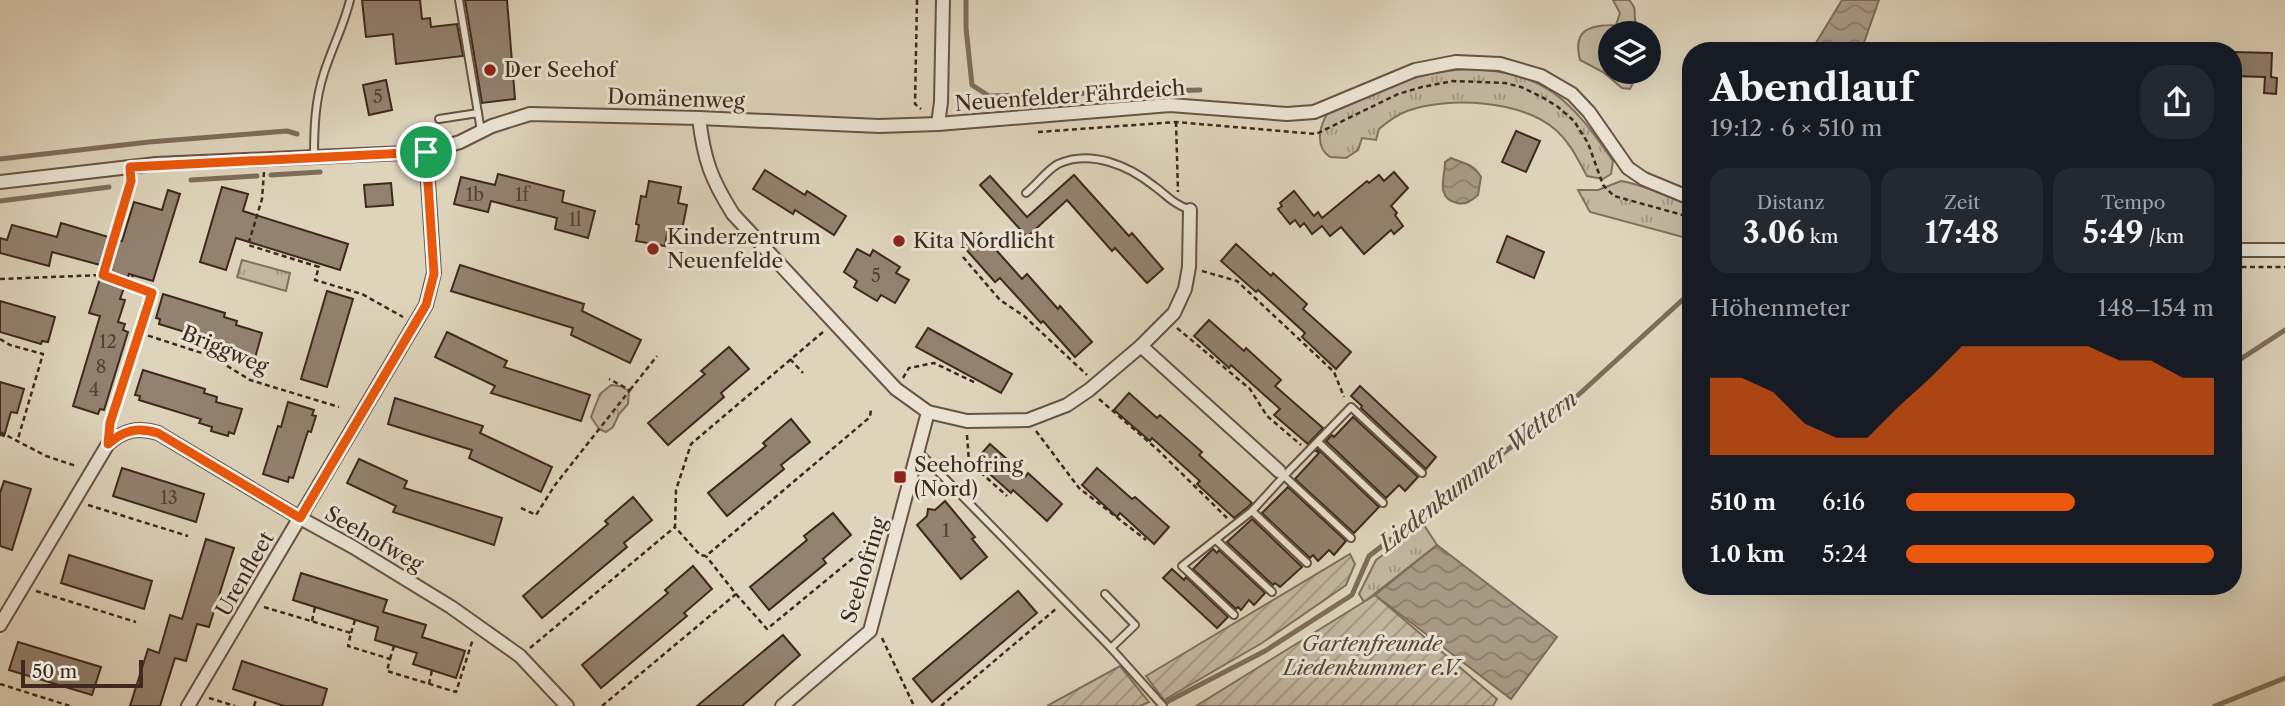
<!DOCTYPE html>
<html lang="de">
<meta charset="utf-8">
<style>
body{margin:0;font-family:"Libre Caslon Text",serif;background:#242831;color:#f1f3f6;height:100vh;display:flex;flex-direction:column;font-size:26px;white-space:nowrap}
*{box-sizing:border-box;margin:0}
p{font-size:23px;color:#9ea1a6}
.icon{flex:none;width:38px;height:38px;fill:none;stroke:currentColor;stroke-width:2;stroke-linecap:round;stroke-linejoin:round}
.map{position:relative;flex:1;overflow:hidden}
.panel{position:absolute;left:1682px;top:42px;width:560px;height:553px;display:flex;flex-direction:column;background:#171b24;border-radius:28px;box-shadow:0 7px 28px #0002}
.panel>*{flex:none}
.buttons{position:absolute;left:1598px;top:21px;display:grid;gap:14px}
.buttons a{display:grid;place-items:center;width:63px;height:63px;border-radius:50%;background:#171b24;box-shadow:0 7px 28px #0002;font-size:35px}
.scale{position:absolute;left:21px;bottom:18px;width:122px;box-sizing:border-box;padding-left:7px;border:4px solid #3f291e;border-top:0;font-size:19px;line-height:24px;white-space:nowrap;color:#3f291e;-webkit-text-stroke:5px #eae3d3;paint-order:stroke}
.pin{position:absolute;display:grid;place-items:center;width:60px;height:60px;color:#fff;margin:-30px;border:4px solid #fff;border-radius:50%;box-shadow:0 2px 7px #0007}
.round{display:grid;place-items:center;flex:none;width:74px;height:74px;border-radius:28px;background:#242831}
.head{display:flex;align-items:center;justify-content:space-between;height:119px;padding:0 28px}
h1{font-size:38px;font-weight:700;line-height:52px}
.stats{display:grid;grid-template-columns:repeat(3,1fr);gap:10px;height:119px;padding:7px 28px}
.stats div{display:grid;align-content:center;border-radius:18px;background:#242831;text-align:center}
.stats b{font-size:30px;font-weight:700}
.stats small{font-size:19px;font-weight:400}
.stats p{font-size:19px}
.chart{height:196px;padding:14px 28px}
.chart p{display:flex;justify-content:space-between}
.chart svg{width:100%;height:126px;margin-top:7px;fill:#ea580c;opacity:.7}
ul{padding:0 28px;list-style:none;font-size:23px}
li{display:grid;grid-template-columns:112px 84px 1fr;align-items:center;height:52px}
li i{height:18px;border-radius:9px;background:#ea580c}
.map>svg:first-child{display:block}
.grass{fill:url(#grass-tufts);stroke:#81705f;stroke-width:2}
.garden{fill:url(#garden-furrows);stroke:#81705f;stroke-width:2}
.pitch{fill:#c3b7a0;stroke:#81705f;stroke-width:2}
.water{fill:url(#water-waves);stroke:#7e6d5c;stroke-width:2}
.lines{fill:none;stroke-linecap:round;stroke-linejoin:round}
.stream{stroke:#7e6d5c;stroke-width:5}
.building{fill:#928270;stroke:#3f291e;stroke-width:2}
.service-casing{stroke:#675445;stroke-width:10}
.minor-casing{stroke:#675445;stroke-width:16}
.path{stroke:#3f291e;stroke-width:2.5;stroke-dasharray:5 3.5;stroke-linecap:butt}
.service{stroke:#eae3d3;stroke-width:6}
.minor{stroke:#eae3d3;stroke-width:12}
.route-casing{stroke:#fff;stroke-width:14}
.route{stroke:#ea580c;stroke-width:9}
.poi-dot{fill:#8f2418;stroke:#eae3d3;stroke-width:2.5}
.labels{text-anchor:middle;stroke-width:6;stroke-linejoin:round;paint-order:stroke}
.number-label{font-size:18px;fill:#543f32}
.poi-label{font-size:21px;fill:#3f291e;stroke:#eae3d3;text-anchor:start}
.street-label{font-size:21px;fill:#3f291e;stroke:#eae3d3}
.park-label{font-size:21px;font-style:italic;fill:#594538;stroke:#eae3d3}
.water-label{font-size:23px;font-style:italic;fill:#594538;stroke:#eae3d3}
</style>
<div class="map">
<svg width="2285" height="706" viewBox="0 0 2285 706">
<defs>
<pattern id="grass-tufts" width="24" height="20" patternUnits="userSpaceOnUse" patternTransform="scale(1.75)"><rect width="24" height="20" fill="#c3b7a0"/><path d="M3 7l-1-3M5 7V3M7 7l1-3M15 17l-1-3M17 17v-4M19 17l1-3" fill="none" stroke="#a09582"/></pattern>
<pattern id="garden-furrows" width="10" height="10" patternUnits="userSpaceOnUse" patternTransform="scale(1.75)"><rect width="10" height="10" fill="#c3b7a0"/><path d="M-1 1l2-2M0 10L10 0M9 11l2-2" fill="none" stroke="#a09582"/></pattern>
<pattern id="water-waves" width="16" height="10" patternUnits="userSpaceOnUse" patternTransform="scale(1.75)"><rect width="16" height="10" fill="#a89a86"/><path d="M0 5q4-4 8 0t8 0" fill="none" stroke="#8a7e6d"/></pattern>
</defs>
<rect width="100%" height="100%" fill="#ded4bb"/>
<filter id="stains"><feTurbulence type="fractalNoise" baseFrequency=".00286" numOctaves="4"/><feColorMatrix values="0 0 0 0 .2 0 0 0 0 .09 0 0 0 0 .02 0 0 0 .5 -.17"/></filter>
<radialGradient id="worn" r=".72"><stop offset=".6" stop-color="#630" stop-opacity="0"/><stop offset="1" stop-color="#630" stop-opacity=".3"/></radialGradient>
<g class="grass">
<path d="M1467 69C1545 71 1571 100 1613 161L1611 174 1603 179 1587 176C1578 160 1571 144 1557 131 1523 100 1448 96 1407 111 1397 115 1387 122 1379 129L1376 140 1362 138 1358 150 1346 158 1330 157C1315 147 1319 128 1327 114 1348 107 1366 96 1387 88 1413 76 1439 71 1467 69Z"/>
<path d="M1621 181C1645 185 1667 197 1690 204V239L1590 212 1578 190H1598Z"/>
<path d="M242 260 290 273 286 291 237 277Z"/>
<path d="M611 385 620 386 629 391 628 404 619 414 613 427 606 432 599 429 591 417 600 394Z"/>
<path d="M1424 525 1437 545 1364 602 1359 594 1376 560Z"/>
</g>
<g class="garden">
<path d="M1350 554 1355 564 1346 585 1262 643 1164 700 1146 676Z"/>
<path d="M1375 595 1497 699 1493 706H1196Z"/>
<path d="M1120 666 1149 702 1140 706H1047Z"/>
</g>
<path class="pitch" d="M1613 0H1629C1639 11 1632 12 1636 23 1639 33 1639 23 1638 33H1610V72H1638L1630 89 1622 88 1603 72 1580 60C1572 29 1590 25 1616 25L1620 13Z"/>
<g class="water">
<path d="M1842 0H1879L1861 51H1811Z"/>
<path d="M1451 158C1464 164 1473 163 1481 177L1478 195C1471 201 1466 205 1457 203 1435 198 1445 177 1445 162Z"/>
<path d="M1437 545 1557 637 1511 699 1375 595Z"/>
</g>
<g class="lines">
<g class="stream">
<path d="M966 0V28L972 85 989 96 1200 90"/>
<path d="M0 159 149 142 287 131 297 134"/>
<path d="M271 175 320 172"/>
<path d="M191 180 257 176"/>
<path d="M0 201 109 187"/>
<path d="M2233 364 2285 330"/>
<path d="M1898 591 1904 586"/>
<path d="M1159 706 1265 651 1352 595 1369 556 1575 398 1690 293"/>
<path d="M2215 706 2285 678"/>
</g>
</g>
<g class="building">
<path d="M362 0H420L422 19 430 18 431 27 457 24 463 56 396 64 393 34 366 37Z"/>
<path d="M465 0H507L515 99 482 103Z"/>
<path d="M2233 52 2272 53 2271 77 2277 78 2276 94 2264 93 2265 77 2233 76Z"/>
<path d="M386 80 392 110 369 115 363 85Z"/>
<path d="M1516 131 1540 141 1526 172 1502 162Z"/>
<path d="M765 170 805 195 807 191 846 216 834 235 795 210 793 214 753 189Z"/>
<path d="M1394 172 1408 188 1391 206 1397 213 1395 215 1403 226 1394 234 1391 230 1364 254 1341 227 1330 236 1322 226 1312 234 1304 223 1300 227 1295 220 1290 224 1278 209 1282 206 1280 203 1294 191 1314 216 1318 212 1322 218 1367 181 1369 183 1379 175 1384 181Z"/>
<path d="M498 174 564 191 562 202 595 211 588 238 555 229 557 218 491 201 488 212 454 204 461 177 495 185Z"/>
<path d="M1074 175 1129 236 1132 233 1163 269 1147 283 1115 248 1112 251 1067 200 1027 237 980 185 990 176 1027 217Z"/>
<path d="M649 181 681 187 678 203 687 205 682 230 668 228 665 246 636 241 639 225 636 224 641 196 646 197Z"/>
<path d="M391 183 393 205 366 207 364 185Z"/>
<path d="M222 187 248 194 243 211 348 244 340 270 236 238 226 270 200 262Z"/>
<path d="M168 190 180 194 153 281 129 274 120 299 125 300 118 322 125 324 123 330 128 332 104 410 100 409 98 414 73 406 100 316 89 313 104 266 52 252 49 266 0 253V238L7 240 12 225 57 237 61 223 122 241 134 202 162 210Z"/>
<path d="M981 233 1022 279 1027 274 1058 309 1060 306 1092 342 1075 357 1043 321 1041 323 1000 278 995 282 964 247Z"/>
<path d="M1507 236 1544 252 1534 278 1497 262Z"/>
<path d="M1236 244 1271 276 1273 273 1307 304 1303 309 1351 352 1336 369 1302 337 1305 333 1258 290 1256 292 1221 261Z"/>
<path d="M857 249 870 256 873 250 900 267 896 273 909 280 895 303 881 295 877 301 854 287 857 281 844 272Z"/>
<path d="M460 265 584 304 582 311 641 340 630 363 571 335 573 328 451 291Z"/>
<path d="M327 291 353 299 327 387 301 379Z"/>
<path d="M163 294 225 313 224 317 237 321 236 325 262 333 255 358 249 356 248 360 232 355 233 351 219 347 221 343 159 324 160 319 156 318Z"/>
<path d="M0 301 55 317 48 342 42 341 41 344 0 332Z"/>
<path d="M1209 320 1244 351 1246 348 1281 380 1275 386 1323 428 1308 444 1274 415 1280 409 1231 365 1229 368 1194 336Z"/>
<path d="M928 328 1012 374 1001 393 916 347Z"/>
<path d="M447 332 507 361 504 367 590 395 581 421 491 393 495 386 435 357Z"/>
<path d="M729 347 749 369 721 393 724 397 668 445 648 423 705 374 701 371Z"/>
<path d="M143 370 205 389 204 393 217 397 216 402 242 409 234 434 229 432 228 436 211 431 212 427 199 423 201 419 139 400 140 396 135 395Z"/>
<path d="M0 382 24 389 17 413 11 412 4 436 0 435Z"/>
<path d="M1360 386 1436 457 1426 469 1361 408 1362 406 1351 396Z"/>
<path d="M1129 393 1157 418 1160 415 1202 452 1199 455 1252 503 1248 507 1234 518 1197 484 1200 481 1152 438 1150 441 1114 410Z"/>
<path d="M395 398 483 426 480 433 552 467 541 492 469 458 472 450 388 424Z"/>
<path d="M288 402 314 410 312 415 316 416 311 432 308 431 293 478 289 477 288 482 263 474 278 426 281 427Z"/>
<path d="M1353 417 1418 477 1405 491 1399 485 1386 498 1326 441 1332 435 1334 437Z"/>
<path d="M791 419 810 442 781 465 784 469 727 516 708 493 766 446 763 443Z"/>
<path d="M990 444 1026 476 1028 473 1062 504 1047 521 1013 490 1011 493 975 461Z"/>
<path d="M1318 449 1379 507 1354 533 1295 479 1319 453 1316 451Z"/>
<path d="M359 459 407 481 404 488 502 518 494 545 393 512 396 506 347 483Z"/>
<path d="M122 468 204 494 196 522 113 496Z"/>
<path d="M1097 468 1132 499 1135 497 1169 527 1154 544 1120 513 1117 517 1082 485Z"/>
<path d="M4 481 31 489 12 550 0 546V493Z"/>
<path d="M1288 487 1346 541 1334 555 1329 550 1318 561 1313 555 1310 558 1262 513Z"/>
<path d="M633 497 652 520 624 543 627 547 542 618 523 596 608 524 605 521Z"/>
<path d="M945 501 975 537 972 539 987 557 961 579 917 525 927 516 928 509 935 510Z"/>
<path d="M833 513 851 535 823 559 826 563 769 610 750 587 807 540 804 536Z"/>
<path d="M1252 519 1302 567 1280 587 1275 583 1273 585 1227 542Z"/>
<path d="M206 539 234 548 209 627 197 624 186 661 175 658 160 706H130L148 649 159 653 170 615 182 619Z"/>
<path d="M1213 549 1217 553 1219 550 1265 593 1254 605 1249 600 1241 610 1238 607 1236 609 1193 569Z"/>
<path d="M69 555 152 581 144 609 61 583Z"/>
<path d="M693 566 712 589 684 613 687 616 601 688 582 665 668 593 665 590Z"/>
<path d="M1172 569 1184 580 1186 577 1228 617 1217 628 1163 578Z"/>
<path d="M301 573 387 600 383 612 426 625 422 637 465 651 456 678 413 664 417 653 375 640 378 627 293 600Z"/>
<path d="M1018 591 1037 613 932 702 913 679Z"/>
<path d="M783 635 800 655 742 706H697Z"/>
<path d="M18 642 101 667 92 695 9 670Z"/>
<path d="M242 661 327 689 322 706H284L233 689Z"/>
</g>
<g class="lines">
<g class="service-casing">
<g id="service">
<path d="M459 0 481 131"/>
<path d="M439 119 478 113"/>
<path d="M314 157C314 129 315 100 324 73 332 48 344 25 350 0"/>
<path d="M1026 193C1036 185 1047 170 1058 164 1091 149 1129 166 1154 186 1169 197 1172 203 1190 210"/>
<path d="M1318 442 1383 503"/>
<path d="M918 451 1111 648 1163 706"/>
<path d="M1283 475 1351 538"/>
<path d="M1252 511 1307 563"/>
<path d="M1216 540 1272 592"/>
<path d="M1105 594 1135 625 1111 648"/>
<path d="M1234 615 1182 566 1252 511 1284 476 1351 407 1422 473"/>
</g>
</g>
<g class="minor-casing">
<g id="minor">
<path d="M699 118C704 160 711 179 733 214L896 389 928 412 967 421 1028 420 1067 405 1089 390 1141 346 1174 313 1185 289 1189 267 1190 210"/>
<path d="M938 124 941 102 943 0"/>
<path d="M0 182 156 164 426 152 460 142 492 126 530 114 699 118 879 126 938 124 1170 105 1287 114 1314 112 1415 70 1456 62 1500 64 1541 76 1572 94 1589 112 1628 168 1644 179 1690 198"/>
<path d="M2233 250H2285"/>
<path d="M1141 346 1279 471"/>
<path d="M0 625 108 444C124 430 137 427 158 433L300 518 353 547 451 607 520 656 567 706"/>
<path d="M188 706 426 305 434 273 426 152"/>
<path d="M782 706 870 631 928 412"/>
</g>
</g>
<g class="path">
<path d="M917 0 915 104 921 109"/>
<path d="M1176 122 1178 192"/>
<path d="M1038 132 1176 122 1316 134 1398 94 1422 87 1453 81 1505 83 1521 87 1542 97 1558 107 1574 121 1588 143 1603 185 1614 196 1690 217"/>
<path d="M264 172 262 199 248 245 319 267 315 280 362 294 403 317"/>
<path d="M963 257 1000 300 1024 316 1087 375"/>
<path d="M2233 267H2285"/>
<path d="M1202 271 1237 281 1334 372 1344 397"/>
<path d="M103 275 131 181"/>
<path d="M0 279 103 275 152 293 110 425"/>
<path d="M129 285 133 275"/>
<path d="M1177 328 1250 389 1267 416 1301 445"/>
<path d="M823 332 691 444 676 490 675 527 700 555 706 556 870 417 871 409"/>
<path d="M140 333 211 356 250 380 339 407"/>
<path d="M0 339 10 345 43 354 17 442"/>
<path d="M790 359 803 373"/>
<path d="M903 378 909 368 934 363 976 383"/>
<path d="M630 390 657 356"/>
<path d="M1099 399 1158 450 1227 518"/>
<path d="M1036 431 1079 488 1146 540"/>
<path d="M0 432 46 456 76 466"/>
<path d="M967 435 969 462 1007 496"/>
<path d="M88 505 188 536"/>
<path d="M521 508 536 515 555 485 630 390 609 379"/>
<path d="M36 591 136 622"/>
<path d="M736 594 767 629 880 536"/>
<path d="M264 607 351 633 348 646 390 659 387 671 456 692 473 639"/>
<path d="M312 621 315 607"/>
<path d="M351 633 355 620"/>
<path d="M882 638 914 706"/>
<path d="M530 648 675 527"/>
<path d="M390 659 394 646"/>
<path d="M0 684 70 706"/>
<path d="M429 684 432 670"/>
<path d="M209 698 235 706"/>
<path d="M254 706 257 697"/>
<path d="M602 706 736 594 706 556"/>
<path d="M941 706 1057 608"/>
</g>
<use href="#service" class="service"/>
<use href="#minor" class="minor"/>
</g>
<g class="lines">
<g class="route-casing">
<path id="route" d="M426 152 434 274 426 305 300 518 158 433C137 427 124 430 108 444L110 423 152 293 103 275 131 181 130 167Z"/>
</g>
<use href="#route" class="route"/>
</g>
<g class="poi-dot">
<circle cx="490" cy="70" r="7"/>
<circle cx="899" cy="241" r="7"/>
<circle cx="653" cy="249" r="7"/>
<rect x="893" y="470" width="14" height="14" rx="3.5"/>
</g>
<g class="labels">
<g class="number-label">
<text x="378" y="103">5</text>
<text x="475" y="201">1b</text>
<text x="522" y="201">1f</text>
<text x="575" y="226">1l</text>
<text x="876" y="282">5</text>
<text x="108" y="348">12</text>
<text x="101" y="373">8</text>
<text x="94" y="396">4</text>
<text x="169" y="504">13</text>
<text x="946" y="537">1</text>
</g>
<g class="poi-label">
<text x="504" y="77">Der Seehof</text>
<text x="667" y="244">Kinderzentrum<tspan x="667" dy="24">Neuenfelde</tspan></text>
<text x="913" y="248">Kita Nordlicht</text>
<text x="914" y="472">Seehofring<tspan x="914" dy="24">(Nord)</tspan></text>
</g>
<g class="street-label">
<text transform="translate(1070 96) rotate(-4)" y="7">Neuenfelder Fährdeich</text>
<text transform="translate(676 99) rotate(2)" y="7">Domänenweg</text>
<text transform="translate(225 350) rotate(23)" y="7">Briggweg</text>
<text transform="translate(374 539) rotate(30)" y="7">Seehofweg</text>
<text transform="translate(864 570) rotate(-73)" y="7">Seehofring</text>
<text transform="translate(245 574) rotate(-60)" y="7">Urenfleet</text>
</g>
<g class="park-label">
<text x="1372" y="651">Gartenfreunde<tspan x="1372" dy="24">Liedenkummer e.V.</tspan></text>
</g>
<g class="water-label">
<text transform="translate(1478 471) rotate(-38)" y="8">Liedenkummer Wettern</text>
</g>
</g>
<rect width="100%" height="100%" filter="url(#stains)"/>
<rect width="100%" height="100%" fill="url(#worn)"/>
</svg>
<div class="buttons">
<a><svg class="icon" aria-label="layers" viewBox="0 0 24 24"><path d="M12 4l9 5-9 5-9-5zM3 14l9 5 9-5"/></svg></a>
</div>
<div class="scale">50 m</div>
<div class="pin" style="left:426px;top:152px;background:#1e9e55"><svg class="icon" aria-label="arrive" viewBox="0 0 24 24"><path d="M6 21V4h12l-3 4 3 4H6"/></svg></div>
<section class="panel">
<div class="head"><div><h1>Abendlauf</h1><p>19:12 · 6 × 510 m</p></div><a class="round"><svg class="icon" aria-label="share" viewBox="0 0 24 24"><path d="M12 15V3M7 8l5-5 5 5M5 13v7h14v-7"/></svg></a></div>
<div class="stats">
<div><p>Distanz</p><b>3.06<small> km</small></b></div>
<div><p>Zeit</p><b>17:48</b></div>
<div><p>Tempo</p><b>5:49<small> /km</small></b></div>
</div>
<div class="chart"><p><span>Höhenmeter</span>148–154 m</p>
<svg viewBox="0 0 160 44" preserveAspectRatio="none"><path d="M0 44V17L10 17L20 22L30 33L40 38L50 38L60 27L70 17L80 6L90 6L100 6L110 6L120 6L130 11L140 11L150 17L160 17V44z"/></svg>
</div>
<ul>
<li><b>510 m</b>6:16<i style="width:55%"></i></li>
<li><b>1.0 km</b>5:24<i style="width:100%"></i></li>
</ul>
</section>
</div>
